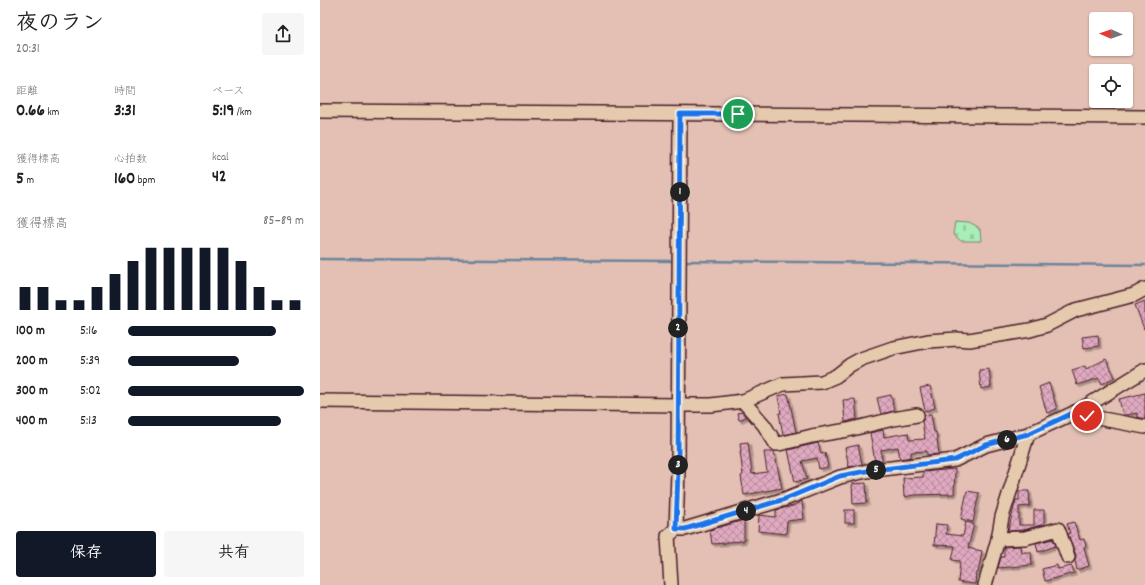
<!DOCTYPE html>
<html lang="ja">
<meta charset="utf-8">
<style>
body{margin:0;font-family:Dekko,"Klee One",sans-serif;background:#f6f6f6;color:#202124;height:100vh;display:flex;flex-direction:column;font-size:15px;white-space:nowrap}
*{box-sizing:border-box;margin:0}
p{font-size:13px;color:#757577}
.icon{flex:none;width:22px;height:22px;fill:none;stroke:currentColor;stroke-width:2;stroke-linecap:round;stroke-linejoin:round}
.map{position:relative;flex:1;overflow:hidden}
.panel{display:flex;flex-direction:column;background:#fff;width:320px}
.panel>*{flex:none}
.needle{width:26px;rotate:272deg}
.controls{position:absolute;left:769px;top:12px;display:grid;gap:8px}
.controls a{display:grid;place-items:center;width:44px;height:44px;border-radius:4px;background:#fff;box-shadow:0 1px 3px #0004;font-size:20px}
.pin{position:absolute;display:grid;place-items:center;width:34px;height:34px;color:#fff;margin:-17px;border:2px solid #fff;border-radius:50%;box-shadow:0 1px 4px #0007}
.km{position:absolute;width:20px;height:20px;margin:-10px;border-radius:50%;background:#222;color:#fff;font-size:11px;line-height:20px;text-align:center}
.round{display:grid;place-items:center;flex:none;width:42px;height:42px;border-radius:4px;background:#f6f6f6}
.head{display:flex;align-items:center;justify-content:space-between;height:68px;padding:0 16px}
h1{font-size:22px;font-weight:700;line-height:30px}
.stats{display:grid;grid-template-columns:repeat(3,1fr);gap:6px;height:68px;padding:4px 16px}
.stats div{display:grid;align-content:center}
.stats b{font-size:17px;font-weight:700}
.stats small{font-size:11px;font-weight:400}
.stats p{font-size:11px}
.chart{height:112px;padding:8px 16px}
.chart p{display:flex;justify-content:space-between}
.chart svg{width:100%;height:72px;margin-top:4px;stroke:#111827;stroke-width:6}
.button{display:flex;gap:8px;margin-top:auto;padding:8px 16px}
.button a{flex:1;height:46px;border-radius:4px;background:#111827;color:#fff;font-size:16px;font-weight:700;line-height:46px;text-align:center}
.button a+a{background:#f6f6f6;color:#202124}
ul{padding:0 16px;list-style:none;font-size:13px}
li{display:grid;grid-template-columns:64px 48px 1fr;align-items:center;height:30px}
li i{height:10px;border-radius:5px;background:#111827}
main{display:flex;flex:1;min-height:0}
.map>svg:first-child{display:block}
.cemetery{fill:url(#cemetery-stones);stroke:#7a8672}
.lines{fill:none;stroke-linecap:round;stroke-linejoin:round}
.stream{stroke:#6e839c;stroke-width:2.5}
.building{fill:url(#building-cross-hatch);stroke:#4a1f2b;filter:url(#shadow)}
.minor-casing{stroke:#4a1f2b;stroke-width:16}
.minor{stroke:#e5caad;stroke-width:13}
.route-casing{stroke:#fff;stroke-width:8}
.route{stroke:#1a73e8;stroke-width:5}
</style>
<main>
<section class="panel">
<div class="head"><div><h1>夜のラン</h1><p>20:31</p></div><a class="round"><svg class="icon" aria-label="share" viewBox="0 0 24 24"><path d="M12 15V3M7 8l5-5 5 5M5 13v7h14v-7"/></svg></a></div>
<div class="stats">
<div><p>距離</p><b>0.66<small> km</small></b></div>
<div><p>時間</p><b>3:31</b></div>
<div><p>ペース</p><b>5:19<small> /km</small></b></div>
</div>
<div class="stats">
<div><p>獲得標高</p><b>5<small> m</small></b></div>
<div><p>心拍数</p><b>160<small> bpm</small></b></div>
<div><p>kcal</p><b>42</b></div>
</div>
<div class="chart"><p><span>獲得標高</span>85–89 m</p>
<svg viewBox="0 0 160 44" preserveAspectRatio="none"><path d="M5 44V30M15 44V30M25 44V38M35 44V38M45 44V30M55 44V22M65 44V14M75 44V6M85 44V6M95 44V6M105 44V6M115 44V6M125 44V14M135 44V30M145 44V38M155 44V38"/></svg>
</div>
<ul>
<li><b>100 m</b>5:16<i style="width:84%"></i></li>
<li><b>200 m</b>5:39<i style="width:63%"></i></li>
<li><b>300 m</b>5:02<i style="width:100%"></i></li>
<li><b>400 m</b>5:13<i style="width:87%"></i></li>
</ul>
<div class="button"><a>保存</a><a>共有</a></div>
</section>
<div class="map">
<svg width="825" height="585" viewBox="0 0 825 585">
<defs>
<pattern id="cemetery-stones" width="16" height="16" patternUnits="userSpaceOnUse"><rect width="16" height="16" fill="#a9edb8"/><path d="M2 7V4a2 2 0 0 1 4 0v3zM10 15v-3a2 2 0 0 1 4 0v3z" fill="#93cb9e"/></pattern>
<pattern id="building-cross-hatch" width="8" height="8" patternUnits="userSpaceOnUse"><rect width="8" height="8" fill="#dfa9c0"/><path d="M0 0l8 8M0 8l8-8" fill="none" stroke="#b7899c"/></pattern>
<filter id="shadow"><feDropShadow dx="2.5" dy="2.5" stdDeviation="0" flood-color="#0004"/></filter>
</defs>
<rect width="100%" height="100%" fill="#e3c0b3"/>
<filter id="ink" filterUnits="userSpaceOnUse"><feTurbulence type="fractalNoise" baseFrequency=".025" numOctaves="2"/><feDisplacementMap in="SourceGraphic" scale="8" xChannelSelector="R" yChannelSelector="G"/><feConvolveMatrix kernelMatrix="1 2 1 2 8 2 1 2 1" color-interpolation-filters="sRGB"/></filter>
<g filter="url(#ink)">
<path class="cemetery" d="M635 222 649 223 660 229 661 241H641L633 234Z"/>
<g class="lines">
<g class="stream">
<path d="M0 259 355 261"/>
<path d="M362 261 825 265"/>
</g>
</g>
<g class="building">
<path d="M825 301V329H824L815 305Z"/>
<path d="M778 335 779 346 764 348 762 337Z"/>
<path d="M786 359 795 377 782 384 779 378 757 385 752 370 765 366 766 369Z"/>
<path d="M669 369 671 387 661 389 659 370Z"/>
<path d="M729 383 737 409 727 413 719 387Z"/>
<path d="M610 386 615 408 605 411 600 388Z"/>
<path d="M825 393V419L817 417V413L806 415H803L799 399Z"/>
<path d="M468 394 476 432 463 435 459 413H461L458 396Z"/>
<path d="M571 395 574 411 561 414 557 398Z"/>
<path d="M535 399 537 419 525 422 523 400Z"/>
<path d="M422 412 426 417 419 420 417 413Z"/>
<path d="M611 414 614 432H616L619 454 607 455V451L591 452V457L580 459 578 447 561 450 562 461 555 462 550 433 563 430 564 437 588 433 589 440 605 439 602 421 605 415Z"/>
<path d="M428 442 432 474 447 472 444 452H454L462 488 424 495 421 476 423 475 420 451H421L420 443Z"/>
<path d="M498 443 501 454 505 453 508 467 499 469 497 458 482 461 487 479 475 482 468 450Z"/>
<path d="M538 445 542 464 529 467 525 448Z"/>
<path d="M635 469 634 494 594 495 584 497 583 478 603 477V472Z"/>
<path d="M546 483 547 503 533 504 532 484Z"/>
<path d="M647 491 659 493 653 522 641 519Z"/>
<path d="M699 491H709L710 506 699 507V525H714V510H724V524L704 530 688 531 696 500H699Z"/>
<path d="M482 501 484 519 467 521 466 534 438 531 439 515 456 517V510L473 506Z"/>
<rect x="525" y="510" width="9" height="13"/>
<path d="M424 520V541L406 542V543L392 544 390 530Z"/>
<path d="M646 522 654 524 648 548 662 551 658 573H656L655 584 638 582 640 561 632 560 635 546 614 545 616 524 627 525 626 534 643 536Z"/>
<path d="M754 522 760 540 764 539 766 546 764 547 769 566 757 570 755 561 756 555 748 534 750 533 747 524Z"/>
<path d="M733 539 736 546 718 552 716 543Z"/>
<path d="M700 546 701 552H711L712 565 678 568 681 557H684V547Z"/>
<path d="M737 565 738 569 752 566 754 573 725 581 722 569Z"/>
</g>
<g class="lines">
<g class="minor-casing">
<g id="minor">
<path d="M0 111 825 117"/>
<path d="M0 401 358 405H391L423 401 463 384 502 382 516 376 530 365 541 359 573 348 608 341 637 339 649 340 710 330 727 325 756 310 814 295 825 289"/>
<path d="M423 401 444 425 456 444H459L492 436 528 430 573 419 597 415"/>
<path d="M755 412 767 416 825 427"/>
<path d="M356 529 358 471 360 114"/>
<path d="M678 539 705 538 738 529 748 557"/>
<path d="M351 585 348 536 356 529H365L465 499 520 477 547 471 635 460 666 445 708 434 760 410 825 370"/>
<path d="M665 585 678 539 682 517 708 434"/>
</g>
</g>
<use href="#minor" class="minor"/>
</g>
</g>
<g class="lines" filter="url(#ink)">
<g class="route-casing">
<path id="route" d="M418 114H360L358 471 356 529H365L465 499 520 476 547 471 635 460 666 445 708 434 755 412 767 416"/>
</g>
<use href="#route" class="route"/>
</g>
</svg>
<div class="controls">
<a><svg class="needle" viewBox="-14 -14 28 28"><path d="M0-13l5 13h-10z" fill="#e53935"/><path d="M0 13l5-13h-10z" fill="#757577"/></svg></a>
<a><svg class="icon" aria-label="locate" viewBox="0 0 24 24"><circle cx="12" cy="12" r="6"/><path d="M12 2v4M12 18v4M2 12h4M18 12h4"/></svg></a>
</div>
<div class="pin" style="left:418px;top:114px;background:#1e9e55"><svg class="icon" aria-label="arrive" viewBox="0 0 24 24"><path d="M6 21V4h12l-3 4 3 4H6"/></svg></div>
<div class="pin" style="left:767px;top:416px;background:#d93025"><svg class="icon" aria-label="check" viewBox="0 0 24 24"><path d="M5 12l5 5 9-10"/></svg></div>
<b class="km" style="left:360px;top:192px">1</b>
<b class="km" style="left:358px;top:328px">2</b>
<b class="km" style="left:358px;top:465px">3</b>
<b class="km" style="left:426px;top:511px">4</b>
<b class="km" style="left:556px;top:470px">5</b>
<b class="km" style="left:687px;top:440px">6</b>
</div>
</main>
